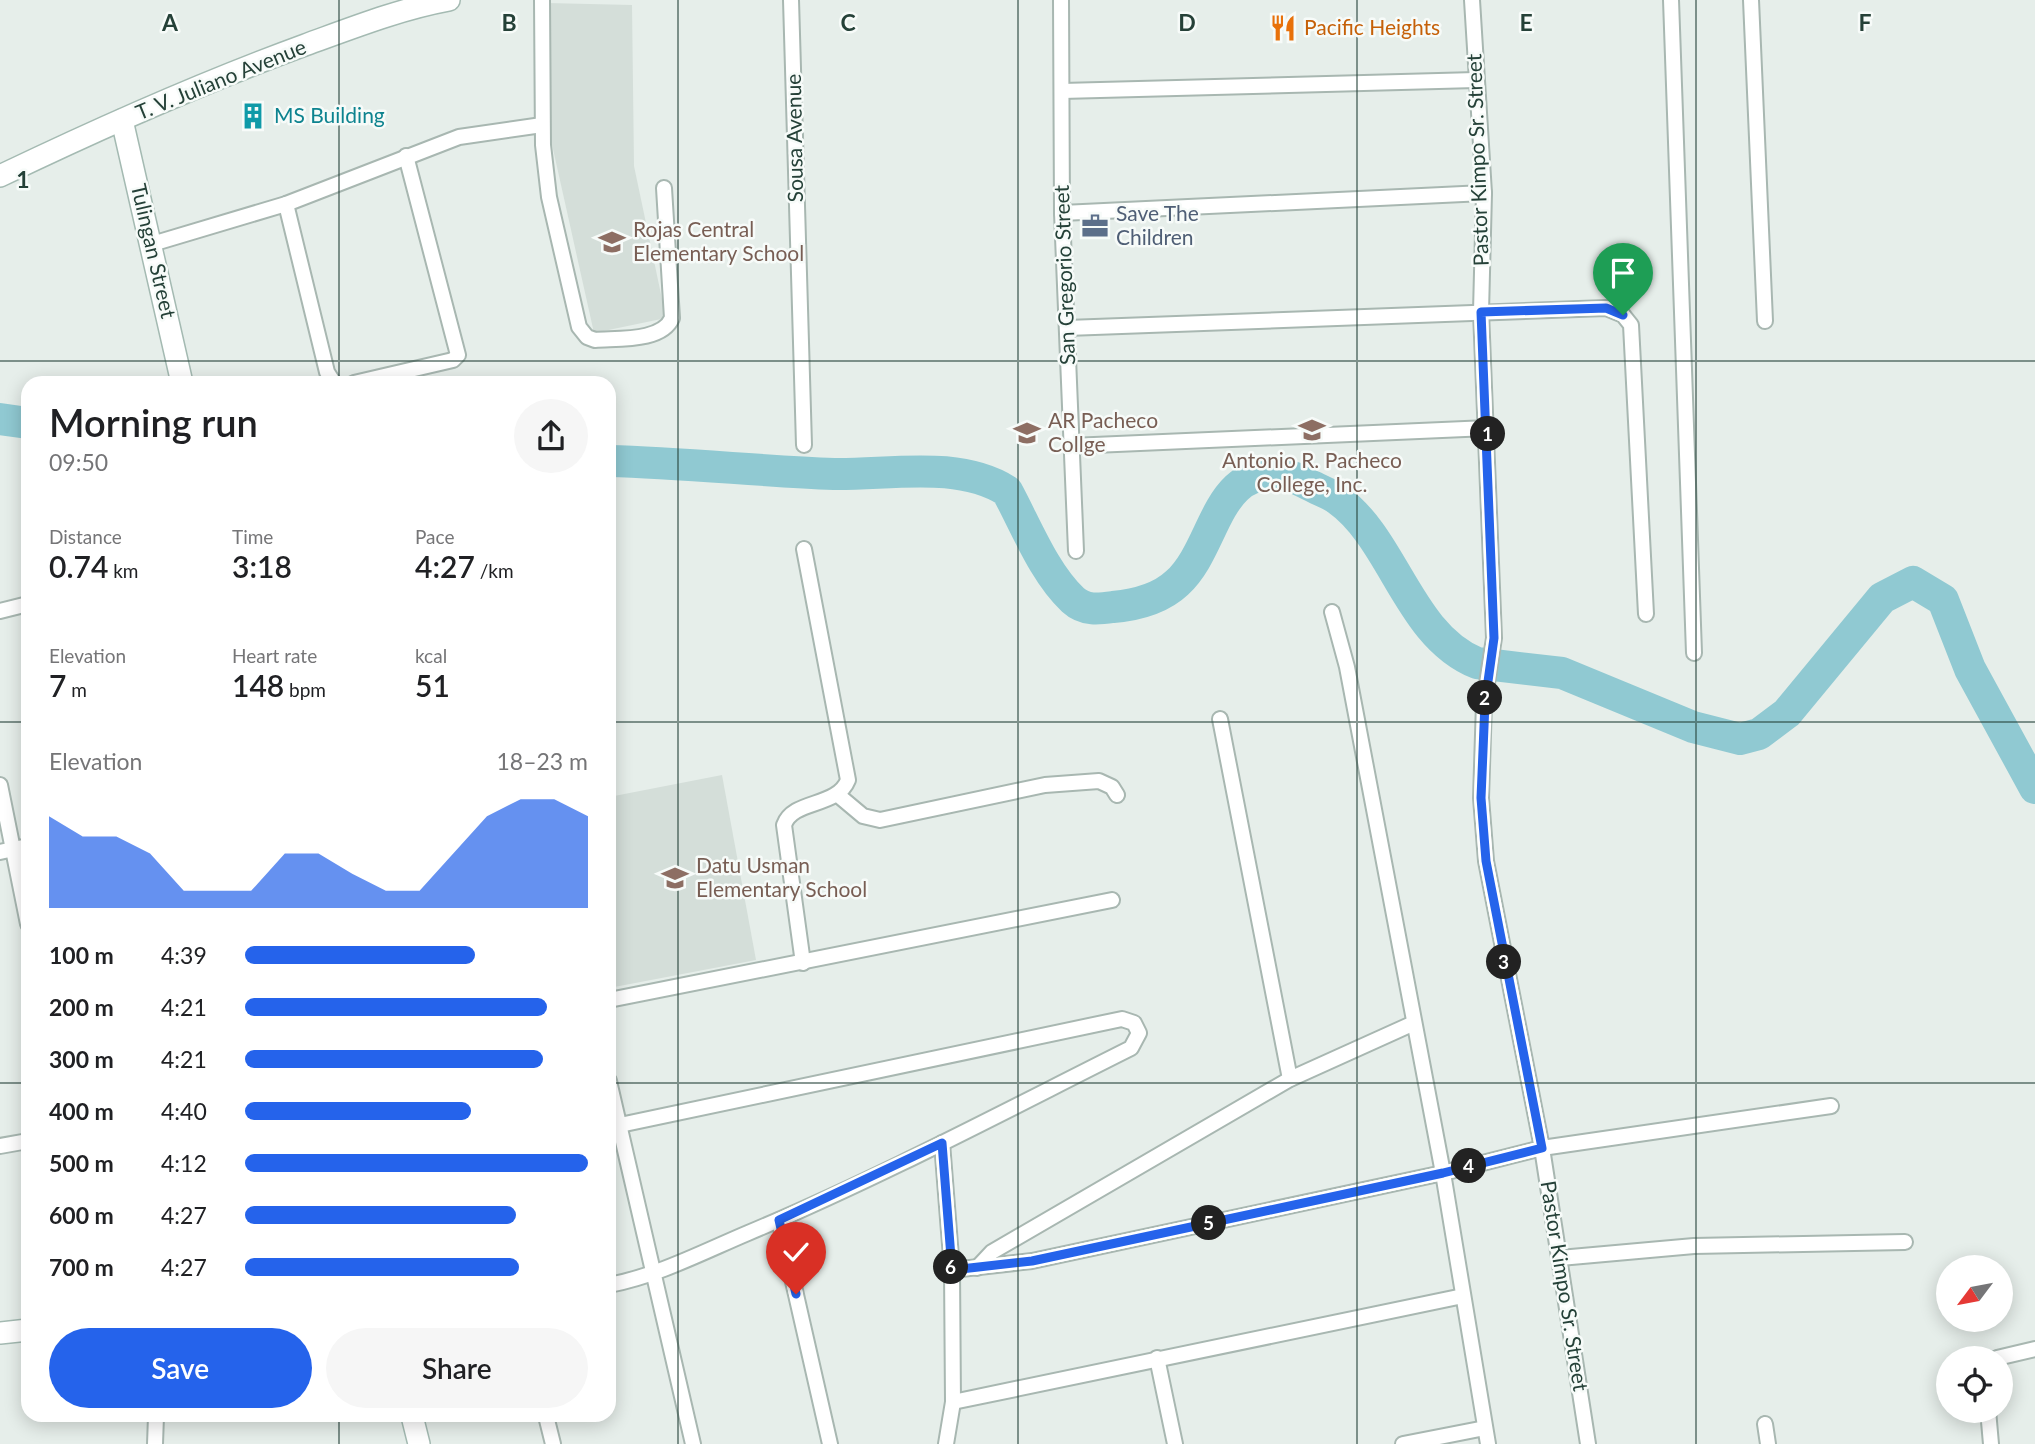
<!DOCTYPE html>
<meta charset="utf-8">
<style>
body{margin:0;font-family:Lato,sans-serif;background:#f6f6f6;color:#202124;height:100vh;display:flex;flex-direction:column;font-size:26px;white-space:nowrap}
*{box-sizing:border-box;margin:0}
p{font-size:23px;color:#757577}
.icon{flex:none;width:38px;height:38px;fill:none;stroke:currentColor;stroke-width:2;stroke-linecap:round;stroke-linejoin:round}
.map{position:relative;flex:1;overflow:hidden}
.side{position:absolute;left:21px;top:376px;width:595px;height:1046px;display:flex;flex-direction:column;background:#fff;border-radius:21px;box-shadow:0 4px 18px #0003}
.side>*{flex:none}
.needle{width:46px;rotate:238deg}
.fabs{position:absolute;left:1936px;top:1255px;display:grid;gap:14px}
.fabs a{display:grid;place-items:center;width:77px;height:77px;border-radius:50%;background:#fff;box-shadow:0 4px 18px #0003;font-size:35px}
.pin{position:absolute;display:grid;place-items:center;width:60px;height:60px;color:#fff;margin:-72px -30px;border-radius:50% 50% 50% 0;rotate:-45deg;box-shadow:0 0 7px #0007}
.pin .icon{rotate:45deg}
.km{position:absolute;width:35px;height:35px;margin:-18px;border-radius:50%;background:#222;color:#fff;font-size:19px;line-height:35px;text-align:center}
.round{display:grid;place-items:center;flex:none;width:74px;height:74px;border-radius:37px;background:#f6f6f6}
.overview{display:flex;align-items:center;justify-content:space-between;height:119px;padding:0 28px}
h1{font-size:38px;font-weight:600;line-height:52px}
.figures{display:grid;grid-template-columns:repeat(3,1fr);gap:10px;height:119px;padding:7px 28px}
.figures div{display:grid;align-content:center}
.figures b{font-size:30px;font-weight:600}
.figures small{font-size:19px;font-weight:400}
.figures p{font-size:19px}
.chart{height:196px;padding:14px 28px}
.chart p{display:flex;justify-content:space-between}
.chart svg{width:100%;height:126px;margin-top:7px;fill:#2563eb;opacity:.7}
.action{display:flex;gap:14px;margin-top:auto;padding:14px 28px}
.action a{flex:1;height:80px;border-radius:42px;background:#2563eb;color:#fff;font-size:28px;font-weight:600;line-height:80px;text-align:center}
.action a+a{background:#f6f6f6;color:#202124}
ul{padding:0 28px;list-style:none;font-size:23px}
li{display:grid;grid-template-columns:112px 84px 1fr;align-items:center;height:52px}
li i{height:18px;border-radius:9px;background:#2563eb}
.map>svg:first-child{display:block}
.built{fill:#d4ded9}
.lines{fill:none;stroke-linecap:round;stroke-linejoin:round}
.river{stroke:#90c9d2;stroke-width:32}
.street-casing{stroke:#a8b7b1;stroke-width:18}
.secondary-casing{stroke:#a4bab2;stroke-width:24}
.street{stroke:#fff;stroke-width:14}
.secondary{stroke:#fff;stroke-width:21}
.route-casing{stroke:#fff;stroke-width:14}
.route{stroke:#2563eb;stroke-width:9}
.grid{fill:none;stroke:#254138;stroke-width:2;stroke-opacity:0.55}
.labels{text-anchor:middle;stroke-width:5;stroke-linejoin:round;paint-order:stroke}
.food-label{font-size:21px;fill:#c56008;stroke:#f7fbf9;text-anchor:start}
.street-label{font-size:21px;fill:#254138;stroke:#f7fbf9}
.culture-label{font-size:21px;fill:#0d838f;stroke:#f7fbf9;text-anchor:start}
.service-label{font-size:21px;fill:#4e5e75;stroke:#f7fbf9;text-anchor:start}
.education-label{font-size:21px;fill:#785e54;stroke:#f7fbf9;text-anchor:start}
.grid-label{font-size:23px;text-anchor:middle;font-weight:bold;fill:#254138;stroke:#f7fbf9;stroke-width:5;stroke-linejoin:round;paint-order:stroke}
</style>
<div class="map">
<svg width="2035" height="1444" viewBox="0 0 2035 1444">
<rect width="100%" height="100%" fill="#e6eeea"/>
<g class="built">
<path d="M547 3 632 5 634 166 666 318 594 333 549 131Z"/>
<path d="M722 775 756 960 609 988V797Z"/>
</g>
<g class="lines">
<g class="river">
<path d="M0 419 28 423"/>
<path d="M609 461C684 463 759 471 834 474 889 475 958 460 1007 491 1026 526 1044 573 1073 600 1085 611 1099 609 1113 607 1135 605 1160 599 1177 583 1218 546 1214 461 1289 476 1298 478 1306 484 1314 487 1321 491 1331 494 1337 499 1394 539 1408 635 1477 663L1562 673 1693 727 1740 739 1759 734 1787 713 1882 598 1913 582 1943 600 1970 669 2035 788"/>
</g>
<g class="street-casing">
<g id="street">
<path d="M542 0 543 145 549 197 579 327 587 337 595 340C617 338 662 342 672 318L664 188"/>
<path d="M791 0 804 445"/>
<path d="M1061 0 1062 213 1076 551"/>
<path d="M1472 0 1484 193 1481 312 1494 638 1484 703 1481 798 1486 861 1542 1148 1588 1444"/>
<path d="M1671 0 1694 653"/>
<path d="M1751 0 1765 321"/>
<path d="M1062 91 1476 80"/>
<path d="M286 204 327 372 334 383"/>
<path d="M1062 213 1484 193"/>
<path d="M152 244 286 204 459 137 542 125"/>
<path d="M1067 328 1606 308 1623 315 1631 325 1646 614"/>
<path d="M354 383 453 360 458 355 406 156"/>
<path d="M1071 446 1488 428"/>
<path d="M0 611 28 604"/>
<path d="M1332 612 1347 667 1443 1173 1488 1444"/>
<path d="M1220 719 1290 1079"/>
<path d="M0 785 28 924"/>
<path d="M838 795 863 816 880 820 1045 785 1099 781 1112 787 1117 795"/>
<path d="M0 852 28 846"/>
<path d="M803 963 784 825C793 799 837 808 848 780L804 549"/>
<path d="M609 1000 1112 900"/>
<path d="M609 1081 693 1444"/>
<path d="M942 1143 952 1270 953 1402 946 1444"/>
<path d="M0 1146 28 1141"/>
<path d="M779 1220 830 1444"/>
<path d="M1560 1258 1694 1246 1905 1242"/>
<path d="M977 1268 992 1252 1290 1079 1414 1023"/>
<path d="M952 1270 1032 1261 1443 1173 1542 1148 1831 1106"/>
<path d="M609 1285C657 1276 703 1252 748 1233 879 1178 1005 1111 1131 1048L1139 1033 1134 1023 1122 1019 620 1125"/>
<path d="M1157 1358 1175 1444"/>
<path d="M1997 1358 2035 1349"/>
<path d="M953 1402 1463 1296"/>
<path d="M1988 1410 1991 1444"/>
<path d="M546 1416 553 1444"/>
<path d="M1765 1424 1768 1444"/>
<path d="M155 1444 156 1416"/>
<path d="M1403 1444 1485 1428"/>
</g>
</g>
<g class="secondary-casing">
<g id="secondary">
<path d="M122 120 182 383"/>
<path d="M0 176C100 128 201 83 305 45 352 28 400 9 449 0"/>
<path d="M0 1333 28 1330"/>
<path d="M412 1416 419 1444"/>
</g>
</g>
<use href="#street" class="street"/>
<use href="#secondary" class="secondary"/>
</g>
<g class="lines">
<g class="route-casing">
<path id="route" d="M796 1294 779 1220 942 1143 952 1270 1032 1261 1443 1173 1542 1148 1486 861 1481 798 1485 703 1494 638 1481 312 1606 308 1623 315"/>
</g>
<use href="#route" class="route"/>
</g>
<path class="grid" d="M339 0V383M678 0V1444M1018 0V1444M1357 0V1444M1696 0V1444M0 361H2035M0 722H28M609 722H2035M0 1083H28M609 1083H2035M339 1416V1444"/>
<defs>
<g id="restaurant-bare" transform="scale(2.1)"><path d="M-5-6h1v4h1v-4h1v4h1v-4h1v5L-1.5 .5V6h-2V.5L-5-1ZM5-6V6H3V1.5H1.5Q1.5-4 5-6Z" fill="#e8710a" stroke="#f7fbf9" stroke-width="2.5" paint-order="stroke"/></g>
<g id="building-bare" transform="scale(2.1)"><path d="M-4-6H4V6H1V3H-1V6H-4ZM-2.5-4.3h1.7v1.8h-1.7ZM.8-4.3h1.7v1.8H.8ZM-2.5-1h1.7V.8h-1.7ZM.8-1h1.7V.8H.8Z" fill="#0f9aa8" stroke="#f7fbf9" stroke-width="2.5" paint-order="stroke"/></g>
<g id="office-bare" transform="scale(2.1)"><path d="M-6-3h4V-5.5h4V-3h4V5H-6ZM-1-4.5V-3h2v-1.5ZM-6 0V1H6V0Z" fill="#5c6f8a" stroke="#f7fbf9" stroke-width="2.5" paint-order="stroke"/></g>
<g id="school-bare" transform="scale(2.1)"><path d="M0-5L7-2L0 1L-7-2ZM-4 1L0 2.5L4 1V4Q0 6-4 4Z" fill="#8d6e63" stroke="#f7fbf9" stroke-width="2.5" paint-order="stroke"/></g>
<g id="university-bare" transform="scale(2.1)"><path d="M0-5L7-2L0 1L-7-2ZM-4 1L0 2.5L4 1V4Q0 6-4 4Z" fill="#8d6e63" stroke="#f7fbf9" stroke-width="2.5" paint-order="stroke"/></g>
</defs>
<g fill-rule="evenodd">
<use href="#restaurant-bare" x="1283" y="28"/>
<use href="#building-bare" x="253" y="116"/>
<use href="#office-bare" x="1095" y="226"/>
<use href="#school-bare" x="612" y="242"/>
<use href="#university-bare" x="1312" y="430"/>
<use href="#university-bare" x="1027" y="433"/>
<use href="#school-bare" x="675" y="878"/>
</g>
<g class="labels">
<g class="food-label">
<text x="1304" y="35">Pacific Heights</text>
</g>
<g class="street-label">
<text transform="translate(221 80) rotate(-22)" y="7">T. V. Juliano Avenue</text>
<text transform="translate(795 138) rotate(-91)" y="7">Sousa Avenue</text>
<text transform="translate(1478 160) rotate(-92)" y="7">Pastor Kimpo Sr. Street</text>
<text transform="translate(153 251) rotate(77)" y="7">Tulingan Street</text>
<text transform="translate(1065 275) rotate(-92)" y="7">San Gregorio Street</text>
<text transform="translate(1564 1286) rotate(81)" y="7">Pastor Kimpo Sr. Street</text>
</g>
<g class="culture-label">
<text x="274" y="123">MS Building</text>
</g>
<g class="service-label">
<text x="1116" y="221">Save The<tspan x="1116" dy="24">Children</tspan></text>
</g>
<g class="education-label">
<text x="633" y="237">Rojas Central<tspan x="633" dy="24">Elementary School</tspan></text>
<text x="1048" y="428">AR Pacheco<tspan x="1048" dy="24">Collge</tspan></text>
<text x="1312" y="468" text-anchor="middle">Antonio R. Pacheco<tspan x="1312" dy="24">College, Inc.</tspan></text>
<text x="696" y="873">Datu Usman<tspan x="696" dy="24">Elementary School</tspan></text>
</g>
</g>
<g class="grid-label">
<text x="170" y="31">A</text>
<text x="509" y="31">B</text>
<text x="848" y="31">C</text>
<text x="1187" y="31">D</text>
<text x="1526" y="31">E</text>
<text x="1865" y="31">F</text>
<text x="23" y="188">1</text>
</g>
</svg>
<div class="fabs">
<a><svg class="needle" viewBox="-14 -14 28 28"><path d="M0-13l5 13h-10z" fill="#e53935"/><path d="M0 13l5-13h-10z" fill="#757577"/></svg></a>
<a><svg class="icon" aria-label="locate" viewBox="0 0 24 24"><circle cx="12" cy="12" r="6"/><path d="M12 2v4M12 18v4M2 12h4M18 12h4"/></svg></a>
</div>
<div class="pin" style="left:1623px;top:315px;background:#1e9e55"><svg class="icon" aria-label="arrive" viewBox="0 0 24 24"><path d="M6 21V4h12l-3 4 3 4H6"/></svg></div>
<div class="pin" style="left:796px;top:1294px;background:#d93025"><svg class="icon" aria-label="check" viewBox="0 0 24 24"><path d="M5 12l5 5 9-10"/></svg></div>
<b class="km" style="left:1488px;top:434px">1</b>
<b class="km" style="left:1485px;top:698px">2</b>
<b class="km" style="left:1504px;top:962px">3</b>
<b class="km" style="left:1469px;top:1166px">4</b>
<b class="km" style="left:1209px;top:1223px">5</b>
<b class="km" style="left:951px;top:1267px">6</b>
<section class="side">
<div class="overview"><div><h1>Morning run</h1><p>09:50</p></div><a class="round"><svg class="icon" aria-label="share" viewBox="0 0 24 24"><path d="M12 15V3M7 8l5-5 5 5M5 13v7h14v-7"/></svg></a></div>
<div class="figures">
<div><p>Distance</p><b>0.74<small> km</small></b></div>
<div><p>Time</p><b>3:18</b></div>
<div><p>Pace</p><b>4:27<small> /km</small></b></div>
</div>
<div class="figures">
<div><p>Elevation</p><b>7<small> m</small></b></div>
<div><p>Heart rate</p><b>148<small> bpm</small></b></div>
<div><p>kcal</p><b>51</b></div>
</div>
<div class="chart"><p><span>Elevation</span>18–23 m</p>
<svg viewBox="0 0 160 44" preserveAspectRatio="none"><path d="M0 44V12L10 19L20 19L30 25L40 38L50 38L60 38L70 25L80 25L90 32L100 38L110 38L120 25L130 12L140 6L150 6L160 12V44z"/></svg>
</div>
<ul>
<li><b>100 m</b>4:39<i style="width:67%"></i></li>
<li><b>200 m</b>4:21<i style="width:88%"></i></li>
<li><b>300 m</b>4:21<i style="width:87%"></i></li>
<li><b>400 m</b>4:40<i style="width:66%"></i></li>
<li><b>500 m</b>4:12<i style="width:100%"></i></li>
<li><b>600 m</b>4:27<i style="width:79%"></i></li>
<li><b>700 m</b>4:27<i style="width:80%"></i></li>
</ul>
<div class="action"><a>Save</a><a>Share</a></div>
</section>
</div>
